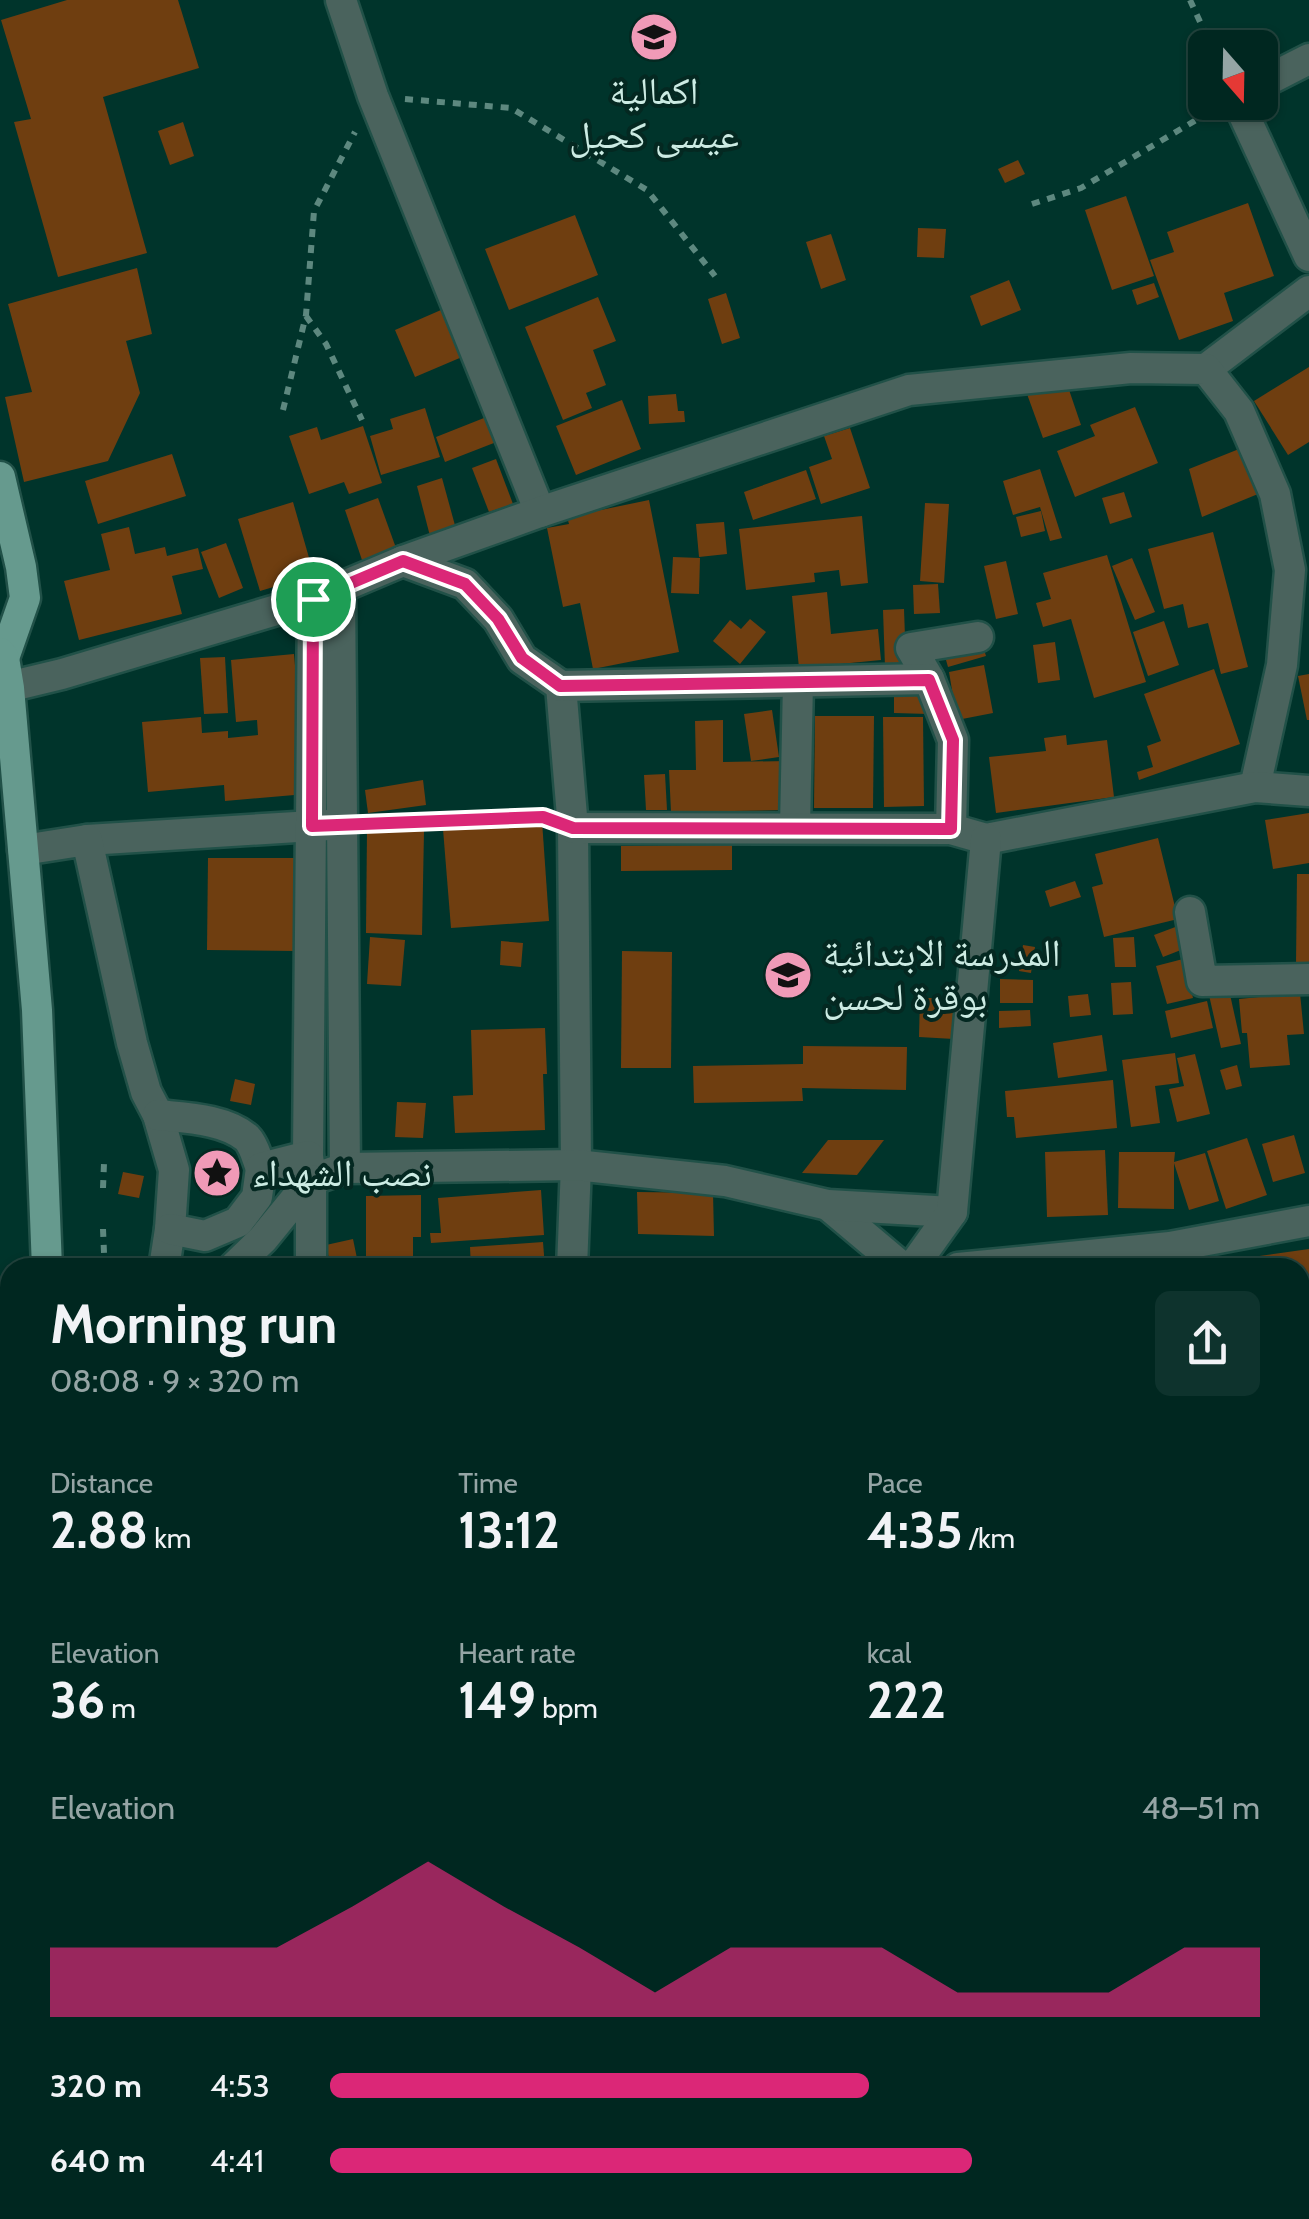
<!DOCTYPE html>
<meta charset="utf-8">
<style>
body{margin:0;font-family:Cabin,"Noto Naskh Arabic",sans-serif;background:#0e332d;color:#f1f3f6;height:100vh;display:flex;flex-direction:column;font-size:38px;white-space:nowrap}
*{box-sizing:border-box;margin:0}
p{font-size:32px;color:#95a5a5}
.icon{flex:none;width:55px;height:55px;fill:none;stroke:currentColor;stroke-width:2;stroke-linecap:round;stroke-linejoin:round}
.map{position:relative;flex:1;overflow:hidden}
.panel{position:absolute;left:0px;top:1258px;width:1310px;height:962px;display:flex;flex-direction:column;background:#002720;border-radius:30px 30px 0 0;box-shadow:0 2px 8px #0004,0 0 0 2px #22443e}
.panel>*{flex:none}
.needle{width:65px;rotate:160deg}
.buttons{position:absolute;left:1188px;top:30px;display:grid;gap:20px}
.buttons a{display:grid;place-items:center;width:90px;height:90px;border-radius:15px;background:#002720;box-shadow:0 2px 8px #0004,0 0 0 2px #22443e;font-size:50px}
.pin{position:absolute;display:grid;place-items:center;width:85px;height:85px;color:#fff;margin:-42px;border:5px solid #fff;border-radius:50%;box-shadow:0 2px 10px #0007}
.round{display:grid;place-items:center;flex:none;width:105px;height:105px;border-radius:15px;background:#0e332d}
.overview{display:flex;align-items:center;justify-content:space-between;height:170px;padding:0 50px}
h1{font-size:55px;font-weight:800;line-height:75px}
.metrics{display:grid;grid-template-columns:repeat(3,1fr);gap:15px;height:170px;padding:10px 50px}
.metrics div{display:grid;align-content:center}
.metrics b{font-size:50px;font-weight:800}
.metrics small{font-size:28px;font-weight:400}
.metrics p{font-size:28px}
.chart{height:280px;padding:20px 50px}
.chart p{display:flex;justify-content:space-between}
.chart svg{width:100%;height:180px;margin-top:10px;fill:#db2777;opacity:.7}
ul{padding:0 50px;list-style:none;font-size:32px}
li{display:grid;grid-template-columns:160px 120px 1fr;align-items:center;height:75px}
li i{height:25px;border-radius:12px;background:#db2777}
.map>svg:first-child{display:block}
.building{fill:#6f3e10}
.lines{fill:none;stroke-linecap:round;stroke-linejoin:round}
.minor-casing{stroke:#215148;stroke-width:35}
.major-casing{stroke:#215148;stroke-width:35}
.path{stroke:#5d887f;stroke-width:6;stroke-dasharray:8 8;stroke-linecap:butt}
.minor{stroke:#4a635d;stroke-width:30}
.major{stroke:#669a8e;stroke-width:30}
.route-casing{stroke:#fff;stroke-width:20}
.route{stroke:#db2777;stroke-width:12}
.labels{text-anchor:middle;stroke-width:8;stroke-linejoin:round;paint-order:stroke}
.poi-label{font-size:38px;fill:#ccebe3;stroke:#042821;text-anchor:start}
</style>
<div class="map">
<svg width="1309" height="2219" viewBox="0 0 1309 2219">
<rect width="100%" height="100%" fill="#00342b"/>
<g class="building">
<path d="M67 0H178L199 68 103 97 147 253 58 277 14 122 31 119 1 20Z"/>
<path d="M183 122 194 156 170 165 158 131Z"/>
<path d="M1018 160 1025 174 1005 183 998 169Z"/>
<path d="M1126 196 1154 276 1112 290 1085 210Z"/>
<path d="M1248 203 1274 276 1224 293 1233 321 1179 340 1150 260 1174 252 1167 232Z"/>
<path d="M575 215 598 275 509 310 485 249Z"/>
<path d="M918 228 946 229 944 258 917 257Z"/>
<path d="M831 234 846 280 821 289 806 242Z"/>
<path d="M137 268 152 334 126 341 140 393 108 461 24 482 5 397 32 392 8 304Z"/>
<path d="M1009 280 1021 310 981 326 970 296Z"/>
<path d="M1154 283 1159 297 1137 305 1132 290Z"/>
<path d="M726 293 740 338 722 344 708 299Z"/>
<path d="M598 297 616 341 593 350 606 385 586 393 592 408 563 420 525 327Z"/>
<path d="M441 310 462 357 415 377 395 330Z"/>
<path d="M1309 367V442L1288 455 1254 401Z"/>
<path d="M1066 381 1081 425 1043 438 1027 394Z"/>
<path d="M676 394 678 411H684L685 422 649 424 648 396Z"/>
<path d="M622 400 641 449 576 475 556 426Z"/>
<path d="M1135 407 1158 463 1075 497 1057 451 1095 436 1090 425Z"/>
<path d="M425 408 440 457 381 475 370 436 393 429 390 419Z"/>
<path d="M489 416 499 441 445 462 436 437Z"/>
<path d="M363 426 382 483 349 494 344 482 309 494 289 436 317 427 321 440Z"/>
<path d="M850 428 870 488 821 504 809 467 832 459 824 436Z"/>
<path d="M1239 449 1258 494 1202 517 1189 469Z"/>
<path d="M172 454 186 496 98 524 85 481Z"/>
<path d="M496 459 513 504 489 512 472 468Z"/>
<path d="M1040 469 1062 538 1050 541 1040 507 1013 515 1003 481Z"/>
<path d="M806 470 816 499 753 520 744 492Z"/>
<path d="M442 478 456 529 430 536 417 486Z"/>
<path d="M1124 492 1132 517 1110 524 1102 498Z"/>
<path d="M378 498 396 548 362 560 345 510Z"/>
<path d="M649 500 679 652 593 669 580 603 563 607 547 528 569 524 567 517Z"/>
<path d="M293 502 314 575 260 591 238 519Z"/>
<path d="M925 503 949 504 944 583 920 581Z"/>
<path d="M1041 511 1045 531 1021 537 1016 517Z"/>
<path d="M862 516 868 583 841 586 839 570 814 573 815 582 746 590 739 529Z"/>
<path d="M724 522 727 554 699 557 696 524Z"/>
<path d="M129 527 135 554 165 547 167 556 198 548 203 569 172 576 182 614 79 640 64 581 110 570 101 534Z"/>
<path d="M1213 532 1248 667 1221 674 1208 623 1188 628 1183 604 1164 609 1148 549Z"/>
<path d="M226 543 243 588 219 598 201 552Z"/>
<path d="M1107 555 1146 682 1094 698 1071 619 1043 627 1036 603 1051 599 1043 573Z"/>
<path d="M673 557 700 558 699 594 671 593Z"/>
<path d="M1132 558 1155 612 1135 620 1112 566Z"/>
<path d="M1006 561 1018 614 996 619 984 566Z"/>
<path d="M938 584 940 613 914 614 913 585Z"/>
<path d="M827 592 831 634 878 629 881 660 799 668 792 596Z"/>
<path d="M904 609 906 665 885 667 883 610Z"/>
<path d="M750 619 766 632 740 664 713 641 730 620 741 629Z"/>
<path d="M1164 621 1179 665 1148 676 1133 632Z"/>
<path d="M981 640 986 656 948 667 944 653Z"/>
<path d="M1055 642 1060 680 1038 683 1033 645Z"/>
<path d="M294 654 306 794 225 801 224 785 148 792 142 722 201 717 202 733 228 731V738L258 735 257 720 236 722 231 660Z"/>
<path d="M225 657 228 713 204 714 200 658Z"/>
<path d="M984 665 993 713 957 720 949 672Z"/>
<path d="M1214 669 1240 744 1139 780 1137 772 1153 767 1147 746 1161 741 1144 694Z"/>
<path d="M1309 674V720H1307L1298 676Z"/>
<path d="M894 691 930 692 929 714 894 713Z"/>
<path d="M772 710 779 757 751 761 744 714Z"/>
<path d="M815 716H874L873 808H814Z"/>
<path d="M883 717H923L924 806 884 807Z"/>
<path d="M723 720V762L787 761 788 810 671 812 669 770H696L695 721Z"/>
<path d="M1066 735 1067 745 1107 740 1114 797 996 813 989 757 1046 751 1044 738Z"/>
<path d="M665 774 667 810H646L644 775Z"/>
<path d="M423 780 426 805 368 813 365 790Z"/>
<path d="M1309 813V863L1273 869 1265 820Z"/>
<path d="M542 821 549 921 451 928 443 829Z"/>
<path d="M367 830 424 831 422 935 366 933Z"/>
<path d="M1158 838 1178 919 1104 937 1092 887 1103 884 1095 854Z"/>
<path d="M732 845V870L621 871V846Z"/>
<path d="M208 858H297L296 951 207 950Z"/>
<path d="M1297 874H1309V965H1296Z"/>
<path d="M1075 881 1081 897 1050 907 1045 891Z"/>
<path d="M1178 926 1186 948 1163 957 1154 935Z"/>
<path d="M370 937 405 940 401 986 367 984Z"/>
<path d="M1134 937 1136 967H1115L1113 938Z"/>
<path d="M501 941 523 943 521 967 500 965Z"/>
<path d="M1023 945 1035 947 1031 973 1019 971Z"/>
<path d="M622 951 672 952 671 1068H621Z"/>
<path d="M1183 959 1193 998 1167 1004 1156 966Z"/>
<path d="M1000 979 1033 980V1003H1000Z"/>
<path d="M1131 982 1133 1014 1113 1015 1111 983Z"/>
<path d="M1229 990 1241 1044 1221 1048 1209 995Z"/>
<path d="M1300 993 1304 1034 1287 1035 1290 1065 1250 1068 1247 1033H1242L1239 999Z"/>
<path d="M1088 994 1091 1015 1070 1017 1068 996Z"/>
<path d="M920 998H955L954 1039 919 1037Z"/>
<path d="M1207 1001 1213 1028 1171 1038 1165 1011Z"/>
<path d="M1030 1010 1031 1026 999 1028V1011Z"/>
<path d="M545 1028 547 1074H543L545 1130 455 1133 453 1096 473 1095 471 1030Z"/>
<path d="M1102 1035 1107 1071 1058 1078 1053 1043Z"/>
<path d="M803 1046 907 1047 906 1090 802 1088 803 1101 694 1103 693 1066 803 1064Z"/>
<path d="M1175 1053 1179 1083 1155 1086 1160 1123 1131 1127 1122 1060Z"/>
<path d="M1195 1054 1210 1114 1177 1122 1169 1089 1184 1086 1177 1058Z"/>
<path d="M1237 1065 1242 1086 1226 1090 1220 1070Z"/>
<path d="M235 1079 255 1084 251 1105 230 1101Z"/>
<path d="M1113 1080 1117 1128 1016 1138 1014 1117H1007L1005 1091Z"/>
<path d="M397 1102 426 1103 423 1138 395 1137Z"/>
<path d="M1294 1135 1305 1173 1273 1182 1262 1144Z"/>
<path d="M1247 1138 1267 1195 1226 1209 1207 1151Z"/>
<path d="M828 1140H884L857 1175 802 1173Z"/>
<path d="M1105 1150 1108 1215 1047 1217 1045 1152Z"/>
<path d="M1119 1152H1175L1174 1162 1205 1153 1219 1201 1189 1210 1174 1163V1209L1118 1208Z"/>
<path d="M123 1172 144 1176 139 1198 118 1194Z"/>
<path d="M541 1190 544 1235 431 1243 430 1233H441L438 1198Z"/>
<path d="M637 1192 713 1193 714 1236 638 1234Z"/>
<path d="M421 1195V1237H413V1268H366V1196Z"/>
<path d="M353 1239 359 1268H331L326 1245Z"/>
<path d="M543 1242 545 1268H471L470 1247Z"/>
<path d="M1309 1249V1353L1300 1354V1268H1194V1265Z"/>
<rect x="1300" y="1365" width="9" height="46"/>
<path d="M1309 1627V1709L1300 1711V1629Z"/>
<path d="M0 1826 10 1827V1853L0 1852Z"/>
<path d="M1309 1857V1899L1300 1902V1860Z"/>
<path d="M139 2210H280L279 2219H137Z"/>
<path d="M298 2210H340L339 2219H297Z"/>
<rect x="349" y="2210" width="46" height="9"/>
<path d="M527 2210H581L578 2219H523Z"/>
<path d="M588 2210H627L623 2219H587Z"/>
<path d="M695 2210H773V2219L695 2218Z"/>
<path d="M785 2210H818V2219H781Z"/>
<path d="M1204 2210H1283L1288 2219H1209Z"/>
</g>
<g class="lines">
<g class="minor-casing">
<g id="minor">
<path d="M341 0 373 96 540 512"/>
<path d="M1260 84 1309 59"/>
<path d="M1238 102 1309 256"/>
<path d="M1206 369 1309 291"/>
<path d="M403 561 465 584 498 619 522 659 561 686 573 828 576 1165 572 1268"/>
<path d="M340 588 345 1168"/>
<path d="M929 679 911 648 978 637"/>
<path d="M561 686 929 679 953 740 951 829"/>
<path d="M0 689 62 674 313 599 403 561 540 512 909 390 1131 368 1206 369 1239 411 1275 494 1290 570 1282 665 1255 787"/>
<path d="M795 827 798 682"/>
<path d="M573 828 951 829 986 839 1255 787 1309 791"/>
<path d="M87 840 329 825"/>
<path d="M23 850 87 840 132 1043 146 1092 158 1115 174 1170 170 1229 164 1268"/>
<path d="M1190 912 1202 981 1309 979"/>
<path d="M158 1115C186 1118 225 1119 247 1138 254 1145 257 1159 261 1168"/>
<path d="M308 1156 313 599"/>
<path d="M828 1205 903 1268"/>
<path d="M170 1229 205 1236 238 1222 257 1197 261 1168 308 1156 311 1180 345 1168 576 1165 725 1181 828 1205 952 1212"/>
<path d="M233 1268 263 1239 311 1180"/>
<path d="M311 1268V1180"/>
<path d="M912 1268 952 1212 986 839"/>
<path d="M958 1268 1170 1247 1309 1221"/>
<path d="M1300 1441 1309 1443"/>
<path d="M1300 1800 1309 1797"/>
<path d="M0 1901 10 1899"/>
<path d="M1300 2074 1309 2061"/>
<path d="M1300 2103 1309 2110"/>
<path d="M871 2210 905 2219"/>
<path d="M641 2219 650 2210"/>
<path d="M1105 2219 1163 2210"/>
</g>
</g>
<g class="major-casing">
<g id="major">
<path d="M0 477 21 567 25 598 4 658"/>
<path d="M0 653 4 658 9 688 37 1010 47 1268"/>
<path d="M59 2210V2219"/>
<path d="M18 2219V2210"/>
</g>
</g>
<g class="path">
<path d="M1190 0 1212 48"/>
<path d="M405 99 511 108 647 190 715 276"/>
<path d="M1032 204 1081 188 1208 113"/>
<path d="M306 316 326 344 362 420"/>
<path d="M283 410 306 315 314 211 355 132"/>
<path d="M372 824 540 817"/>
<path d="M103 1188 104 1163"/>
<path d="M103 1229 104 1253"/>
<path d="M0 1661 3 1662 10 1634"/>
<path d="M500 2219 502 2210"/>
</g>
<use href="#minor" class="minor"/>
<use href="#major" class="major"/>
</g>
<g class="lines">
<g class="route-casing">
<path id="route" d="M403 561 465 584 498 619 522 658 560 686 929 680 953 740 951 829 573 828 543 817 312 826 313 599Z"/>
</g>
<use href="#route" class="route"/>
</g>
<defs>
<g id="school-disc" transform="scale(2.5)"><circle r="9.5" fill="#f09ab7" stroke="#042821"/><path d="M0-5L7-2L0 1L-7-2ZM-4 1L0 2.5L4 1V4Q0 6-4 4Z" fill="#111"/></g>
<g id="sight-disc" transform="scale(2.5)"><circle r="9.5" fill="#f09ab7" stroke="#042821"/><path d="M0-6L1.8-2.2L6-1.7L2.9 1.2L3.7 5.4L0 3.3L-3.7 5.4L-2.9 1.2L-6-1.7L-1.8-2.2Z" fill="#111"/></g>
</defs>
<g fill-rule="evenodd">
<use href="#school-disc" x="654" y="37"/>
<use href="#school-disc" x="788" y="975"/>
<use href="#sight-disc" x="217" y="1173"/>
</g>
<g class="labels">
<g class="poi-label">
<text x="654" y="104" text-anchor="middle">اكمالية<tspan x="654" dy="44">عيسى كحيل</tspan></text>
<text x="823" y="966">المدرسة الابتدائية<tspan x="823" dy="44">بوقرة لحسن</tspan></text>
<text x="252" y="1186">نصب الشهداء</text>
</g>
</g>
</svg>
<div class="buttons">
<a><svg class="needle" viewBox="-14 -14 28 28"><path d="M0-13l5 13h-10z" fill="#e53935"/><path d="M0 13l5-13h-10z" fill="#95a5a5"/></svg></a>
</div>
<div class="pin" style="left:313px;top:599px;background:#1e9e55"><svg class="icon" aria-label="arrive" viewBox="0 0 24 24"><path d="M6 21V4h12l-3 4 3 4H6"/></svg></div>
<section class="panel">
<div class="overview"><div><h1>Morning run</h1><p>08:08 · 9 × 320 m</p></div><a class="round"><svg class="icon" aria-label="share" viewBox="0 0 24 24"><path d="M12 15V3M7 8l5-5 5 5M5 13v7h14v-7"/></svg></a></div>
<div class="metrics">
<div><p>Distance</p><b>2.88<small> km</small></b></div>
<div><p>Time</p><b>13:12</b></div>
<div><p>Pace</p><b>4:35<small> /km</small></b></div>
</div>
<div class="metrics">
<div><p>Elevation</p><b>36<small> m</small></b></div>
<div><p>Heart rate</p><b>149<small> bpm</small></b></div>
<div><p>kcal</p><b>222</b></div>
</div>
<div class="chart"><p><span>Elevation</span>48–51 m</p>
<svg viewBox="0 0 160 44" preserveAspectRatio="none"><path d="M0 44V27L10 27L20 27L30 27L40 17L50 6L60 17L70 27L80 38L90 27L100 27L110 27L120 38L130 38L140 38L150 27L160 27V44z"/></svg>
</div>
<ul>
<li><b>320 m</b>4:53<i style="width:58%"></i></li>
<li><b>640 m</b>4:41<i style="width:69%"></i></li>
</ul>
</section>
</div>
